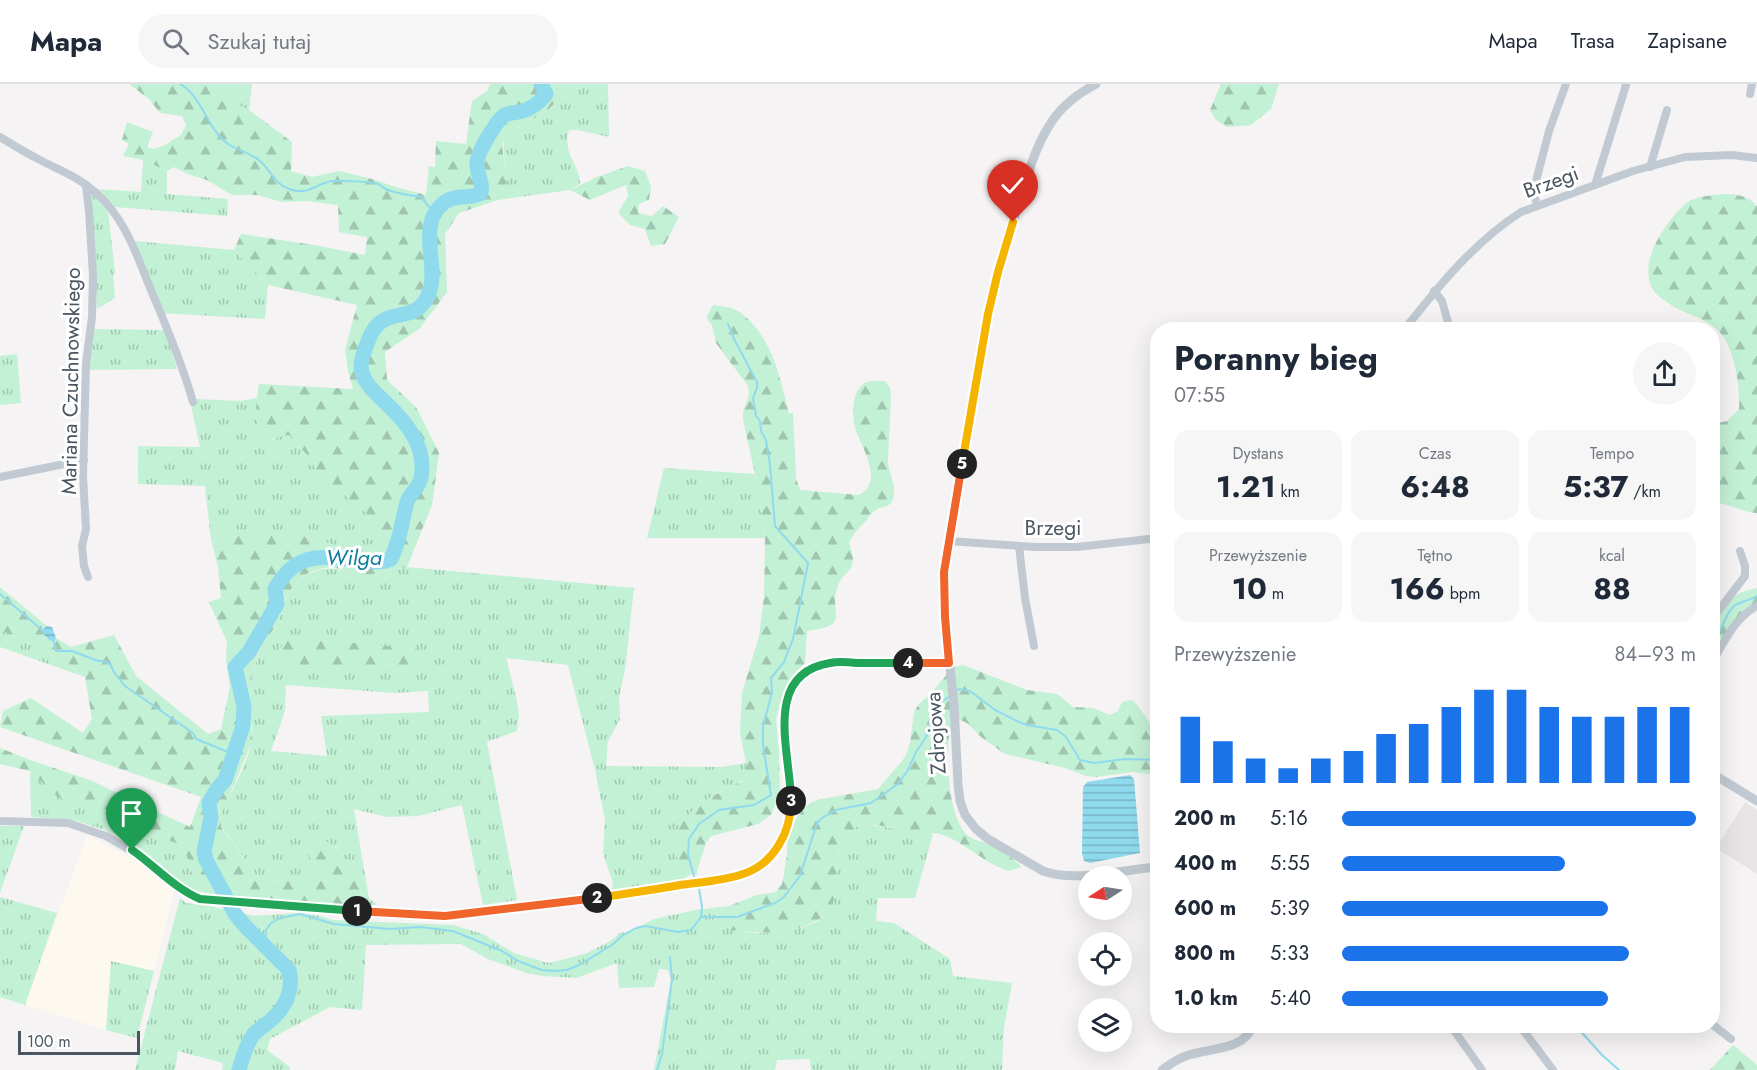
<!DOCTYPE html>
<html lang="pl">
<meta charset="utf-8">
<style>
body{margin:0;font-family:Jost,sans-serif;background:#f6f6f7;color:#1f2937;height:100vh;display:flex;flex-direction:column;font-size:22px;white-space:nowrap}
*{box-sizing:border-box;margin:0}
p{font-size:20px;color:#747a83}
.icon{flex:none;width:33px;height:33px;fill:none;stroke:currentColor;stroke-width:2;stroke-linecap:round;stroke-linejoin:round}
.map{position:relative;flex:1;overflow:hidden}
.panel{position:absolute;left:1150px;top:238px;width:570px;height:711px;display:flex;flex-direction:column;background:#fff;border-radius:24px;box-shadow:0 6px 24px #0002}
.panel>*{flex:none}
.needle{width:39px;rotate:258deg}
.controls{position:absolute;left:1078px;top:782px;display:grid;gap:12px}
.controls a{display:grid;place-items:center;width:54px;height:54px;border-radius:50%;background:#fff;box-shadow:0 6px 24px #0002;font-size:30px}
.scale{position:absolute;left:18px;bottom:15px;width:122px;box-sizing:border-box;padding-left:6px;border:3px solid #4a5661;border-top:0;font-size:16px;line-height:21px;white-space:nowrap;color:#4a5661;-webkit-text-stroke:4px #fff;paint-order:stroke}
.pin{position:absolute;display:grid;place-items:center;width:51px;height:51px;color:#fff;margin:-62px -26px;border-radius:50% 50% 50% 0;rotate:-45deg;box-shadow:0 0 6px #0007}
.pin .icon{rotate:45deg}
.km{position:absolute;width:30px;height:30px;margin:-15px;border-radius:50%;background:#222;color:#fff;font-size:16px;line-height:30px;text-align:center}
.round{display:grid;place-items:center;flex:none;width:63px;height:63px;border-radius:32px;background:#f6f6f7}
.overview{display:flex;align-items:center;justify-content:space-between;height:102px;padding:0 24px}
h1{font-size:33px;font-weight:700;line-height:45px}
.stats{display:grid;grid-template-columns:repeat(3,1fr);gap:9px;height:102px;padding:6px 24px}
.stats div{display:grid;align-content:center;border-radius:15px;background:#f6f6f7;text-align:center}
.stats b{font-size:30px;font-weight:700}
.stats small{font-size:16px;font-weight:400}
.stats p{font-size:16px}
.chart{height:168px;padding:12px 24px}
.chart p{display:flex;justify-content:space-between}
.chart svg{width:100%;height:108px;margin-top:6px;stroke:#1a73e8;stroke-width:6}
ul{padding:0 24px;list-style:none;font-size:20px}
li{display:grid;grid-template-columns:96px 72px 1fr;align-items:center;height:45px}
li i{height:15px;border-radius:8px;background:#1a73e8}
header{display:flex;align-items:center;gap:36px;box-sizing:border-box;height:84px;padding:0 30px;background:#fff;border-bottom:2px solid #e0e1e3}
header strong{font-size:28px}
nav{display:flex;gap:33px;margin-inline-start:auto;font-size:21px}
.search{width:420px;height:54px;background:#f6f6f7;display:flex;align-items:center;gap:15px;box-sizing:border-box;padding:0 21px;border-radius:33px;color:#747a83;font-size:22px}
.map>svg:first-child{display:block}
.commercial{fill:#fdf9ef}
.education{fill:#e6e4e5}
.grass{fill:url(#grass-tufts);fill-rule:evenodd}
.forest{fill:url(#forest-firs)}
.water{fill:url(#water-rules)}
.lines{fill:none;stroke-linecap:round;stroke-linejoin:round}
.stream{stroke:#90daee;stroke-width:2}
.river{stroke:#90daee;stroke-width:15}
.minor{stroke:#c1cad2;stroke-width:8}
.tertiary{stroke:#c1cad2;stroke-width:9}
.split-1-casing{stroke:#fff;stroke-width:12}
.split-2-casing{stroke:#fff;stroke-width:12}
.split-3-casing{stroke:#fff;stroke-width:12}
.split-4-casing{stroke:#fff;stroke-width:12}
.split-5-casing{stroke:#fff;stroke-width:12}
.split-6-casing{stroke:#fff;stroke-width:12}
.split-1{stroke:#22a559;stroke-width:8}
.split-2{stroke:#f0652b;stroke-width:8}
.split-3{stroke:#f5b400;stroke-width:8}
.split-4{stroke:#22a559;stroke-width:8}
.split-5{stroke:#f0652b;stroke-width:8}
.split-6{stroke:#f5b400;stroke-width:8}
.labels{text-anchor:middle;stroke-width:6;stroke-linejoin:round;paint-order:stroke}
.street-label{font-size:21px;fill:#4a5661;stroke:#fff}
.water-label{font-size:22px;font-style:italic;fill:#0c7c9b;stroke:#fff}
</style>
<header>
<strong>Mapa</strong>
<div class="search"><svg class="icon" aria-label="search" viewBox="0 0 24 24"><circle cx="10" cy="10" r="6"/><path d="M15 15l6 6"/></svg>Szukaj tutaj</div>
<nav><a>Mapa</a><a>Trasa</a><a>Zapisane</a></nav>
</header>
<div class="map">
<svg width="1757" height="986" viewBox="0 0 1757 986">
<defs>
<pattern id="grass-tufts" width="24" height="20" patternUnits="userSpaceOnUse" patternTransform="scale(1.5)"><rect width="24" height="20" fill="#c3f1d5"/><path d="M3 7l-1-3M5 7V3M7 7l1-3M15 17l-1-3M17 17v-4M19 17l1-3" fill="none" stroke="#a0c6b0"/></pattern>
<pattern id="forest-firs" width="22" height="20" patternUnits="userSpaceOnUse" patternTransform="scale(1.5)"><rect width="22" height="20" fill="#c3f1d5"/><path d="M5 1l3.5 6h-7zM16 11l3.5 6h-7z" fill="#a0c6b0"/></pattern>
<pattern id="water-rules" width="6" height="5" patternUnits="userSpaceOnUse" patternTransform="scale(1.5)"><rect width="6" height="5" fill="#90daee"/><path d="M0 2.5h6" fill="none" stroke="#78b4c4"/></pattern>
</defs>
<rect width="100%" height="100%" fill="#f5f3f3"/>
<path class="commercial" d="M87 751 129 773 174 806 154 887 111 877 106 946 25 921Z"/>
<path class="education" d="M1745 718 1757 726V790L1716 764Z"/>
<g class="grass">
<path d="M231 0H252L249 26 231 18Z"/>
<path d="M549 0H608L609 53 578 46H569C562 72 580 79 580 100L570 106 498 116C515 94 499 76 505 51 521 39 540 35 553 20Z"/>
<path d="M143 76 167 87V110L228 115 227 132 115 123 98 105 141 108Z"/>
<path d="M91 108 108 127 115 189 113 191 115 214 97 225 90 110Z"/>
<path d="M135 157 234 166 268 201 265 235 162 229Z"/>
<path d="M94 245 165 246 177 285 89 286Z"/>
<path d="M17 270 21 319 0 321V272Z"/>
<path d="M257 314V340L273 356 280 352 289 350 311 375 318 391 324 398 339 406 366 429 377 443 381 451 377 468 368 471 360 470 328 459 303 452H285L237 446 211 456 205 402 138 400V362L200 363 191 321 197 319 196 315 240 317Z"/>
<path d="M664 384 755 390 765 454H647Z"/>
<path d="M407 483 634 504 625 586 619 613 620 635 608 657 606 682 721 683 746 679V695C705 713 661 739 683 791L690 790 684 796 626 805H612L613 799 603 769 605 736 595 686 568 581 506 574 516 612 519 632 517 647 487 658 517 816 483 821 462 721 418 732 387 733 354 725 369 815 377 820 367 823C359 802 351 779 335 762L314 781 313 789 303 797 260 796 221 742V731C230 708 246 684 251 660 255 645 248 628 249 614 250 601 257 567 264 557 268 550 275 545 277 538 286 517 289 496 313 488 333 480 343 488 362 490 378 492 392 485 407 483ZM286 601 395 609 428 607 429 628 321 632 327 672 271 667 285 627Z"/>
<path d="M0 546 40 564 85 593 0 563Z"/>
<path d="M30 687 54 710 70 718 96 721 138 741 145 745 151 751 176 759 183 765 187 773 198 807 186 802 145 768 105 746 77 737 31 733Z"/>
<path d="M864 740 933 750 915 814H878L876 837 894 839 950 875 953 892 1012 899 1004 944 1002 986H811L810 975 777 976 775 986H654L671 895 668 886 659 885 654 903 619 904 617 879 576 894 543 892 526 889 488 875 461 860 366 861 362 926 330 923 270 955 267 966 290 983 289 986H222L223 979 178 967 175 986H135L180 814 186 819 210 822 254 832 297 829 321 832 332 836 453 841 483 850 514 869 544 878 550 879 587 869 610 857 620 849 632 847 654 835 695 826 729 822 737 825 736 837 731 845C741 847 752 850 763 849 781 848 816 845 828 828 846 802 824 751 864 740Z"/>
<path d="M0 742H24L0 809Z"/>
<path d="M0 813 57 829 25 921 0 913Z"/>
<path d="M111 877 154 887 137 954 106 946Z"/>
</g>
<g class="forest">
<path d="M129 0H231V18L249 26 292 58 291 87 312 93 339 87 376 96 392 102 426 111 429 82 435 83 436 57 466 60 472 17 487 7 490 0H549L554 20C540 35 521 39 505 51L502 62 507 96 505 107 498 116 459 129 445 150 447 208 420 244 385 268 387 296 416 323 439 369 432 421 407 483C392 485 377 492 361 490 349 489 338 482 325 484 300 487 289 505 281 526 279 530 279 535 277 539 274 546 267 552 263 558 256 569 251 598 249 612 247 627 253 642 252 658L221 731V743L260 796 303 797 313 789 314 781 309 772 324 756C350 769 357 798 367 823L307 819 227 815 198 807 187 773 183 765 176 759 151 751 145 745 138 741 96 721 70 718 62 715 54 710 30 687 0 680V664L30 676 90 696 190 743 201 713 0 643 3 627 31 614 83 649 92 635 85 593 40 564 0 546V503L47 542 42 546 46 554 54 558 56 554 71 563 114 551 136 592 208 650 221 645 230 603 226 576 227 558 209 518 221 514 218 483 211 456 237 446 285 452H303L328 459 360 470 369 471 377 468 381 451 377 443 366 429 339 406 324 398 318 391 311 375 289 351C280 352 273 356 264 356 253 341 256 318 259 300L353 305 348 287 345 266 357 221 268 201 234 166 241 150 320 162 365 171 367 153 339 148 338 121 306 117 282 118 257 111H232L207 96 190 91 174 83 167 87 143 76 123 72 129 60 122 56 127 38 153 48 147 63 153 65 163 62 181 51 186 41 182 32 160 29 149 15Z"/>
<path d="M1221 0H1279L1271 25 1251 41 1227 43 1216 36 1210 26Z"/>
<path d="M628 82 645 87 651 103 649 116 639 120 638 129 652 132 663 122 679 133 665 160 651 162 645 145 630 141 618 129 628 112 626 101 590 116 570 106 597 93Z"/>
<path d="M1723 110C1737 110 1747 111 1757 122V429C1745 430 1730 418 1713 419V340L1727 337 1739 325C1740 302 1735 259 1715 244 1702 233 1685 230 1671 221 1664 216 1654 210 1651 202 1647 194 1648 179 1651 171 1655 156 1677 123 1691 116 1701 112 1713 111 1723 110Z"/>
<path d="M713 221C720 222 731 223 736 226 771 247 780 293 789 330L793 328 796 394 800 406 859 411C861 409 864 408 866 406 880 390 860 360 855 344 852 331 851 304 867 298 872 296 880 297 885 297L890 304 891 312 888 377C888 388 895 397 894 409 893 427 881 420 872 429 868 432 867 437 863 440 856 447 854 449 849 458L853 474 852 482C848 489 841 493 838 501 827 530 854 541 807 547L805 579 794 590 786 604 780 619 776 635 779 668 780 709 771 731 758 740 711 752 706 759 696 790 682 791C678 779 673 762 677 749 684 724 725 705 746 695V679L740 649 742 609 759 552 764 512 765 454 755 390 743 336V327L749 311 748 302 716 259 712 241 706 234Z"/>
<path d="M1757 504V520L1741 529 1722 554 1713 556C1713 539 1723 519 1738 510 1744 507 1751 505 1757 504Z"/>
<path d="M288 553 420 565 418 589 286 583 278 567Z"/>
<path d="M963 581 1027 606 1057 610 1073 623 1093 624 1110 631 1118 627 1122 618 1132 616 1138 622 1158 650V691L1133 688 1096 693 1086 692 1065 684 1005 670 981 653 967 639 958 635 951 641C945 667 947 729 966 750 973 757 983 757 991 761 1003 767 1013 775 1022 783L1008 787C1000 783 991 780 984 775 969 766 957 755 940 750 933 748 925 751 918 750 893 747 858 727 843 757 832 778 842 807 829 827 825 832 820 835 814 838 785 852 761 849 730 846L736 837 737 826 729 822 757 811 776 808 782 800 784 790 787 770V760L792 741 804 724 812 718 821 715 878 705 902 677 907 669 910 659 914 628 919 620 934 606 953 583Z"/>
<path d="M1733 961 1757 981V986H1710Z"/>
</g>
<g class="water">
<path d="M47 542 52 543 56 554 54 558C48 556 44 552 42 546Z"/>
<path d="M1130 691 1134 695 1140 769 1090 779 1084 777 1082 769 1083 703 1087 698Z"/>
</g>
<g class="lines">
<g class="stream">
<path d="M180 0C203 13 206 44 228 60 238 67 250 68 260 77 271 86 274 100 289 105 309 112 314 100 332 97 338 96 373 98 378 100 381 101 383 104 386 105 397 110 409 111 421 113L434 129"/>
<path d="M0 510 42 546"/>
<path d="M1713 548H1719C1724 540 1727 528 1734 522 1739 518 1751 516 1757 512"/>
<path d="M54 558 56 567H72L98 577H103L110 580 114 588 125 602 193 649 196 655 233 670"/>
<path d="M955 608 959 605 970 607 995 626 1021 639 1027 641 1057 646 1066 653 1080 676 1094 679 1125 675 1158 676"/>
<path d="M694 792 688 771 689 755 699 740 719 726 754 721 771 711 763 662V642L772 609 771 594 784 578 793 555 808 479 775 442 770 381 766 356 761 347 760 337 756 332 753 314 757 304V298L735 257 728 240"/>
<path d="M699 804 702 823 701 833"/>
<path d="M701 833H737L775 819 783 814 800 792 817 739 822 734 836 726 871 719 898 700 908 686 916 668 926 653 937 621 950 612"/>
<path d="M265 862 266 846 271 839 280 834 300 830 334 840 390 845 420 843 453 847 502 867 518 877 542 886 554 887 567 886 579 881 612 861 622 852 636 844 645 842 678 848 691 846 701 833"/>
<path d="M1576 942 1602 971 1619 986"/>
<path d="M657 986 662 970 672 896 670 873"/>
</g>
<path class="river" d="M239 986C242 975 246 961 253 951 258 945 266 941 271 936 286 923 294 905 289 886L245 842 235 830 206 776 204 767 211 734 209 719 217 705 225 696 243 642 244 622 235 583 249 568 277 520 275 505C299 462 328 475 368 477 376 478 384 479 391 475 400 457 402 437 407 418 410 409 419 404 421 394 427 363 407 339 386 319 376 309 362 299 361 282 361 275 364 267 367 260 369 255 371 248 375 244 389 225 412 237 425 217 445 187 412 142 445 118 456 110 469 115 480 110 485 101 476 90 477 79 478 68 487 54 493 45 496 40 500 34 505 31 511 28 517 29 523 27 532 24 541 17 546 10L541 0"/>
<g class="minor">
<path d="M1750 10 1752 0"/>
<path d="M0 53C13 61 26 69 40 76 61 87 77 92 95 108 126 134 138 175 153 211 168 246 183 282 193 318"/>
<path d="M1650 83 1667 26"/>
<path d="M86 101 89 127 93 191 92 233 86 280 83 392 86 445 82 462 84 482 88 493"/>
<path d="M1595 101 1626 1"/>
<path d="M1537 122 1534 108 1535 101 1549 47 1566 0"/>
<path d="M1434 207 1442 217 1450 246"/>
<path d="M1404 246C1439 202 1473 159 1521 128L1633 87 1685 73 1732 71 1757 74"/>
<path d="M0 393 84 376"/>
<path d="M948 457 1035 463H1077L1158 454"/>
<path d="M1019 462 1025 514 1034 562"/>
<path d="M1713 481 1715 497 1713 530"/>
<path d="M1713 534 1745 492V482L1740 467"/>
<path d="M1713 577C1725 556 1735 534 1757 522"/>
<path d="M0 737 68 739 106 752 150 778 179 804 192 812 200 815 221 818C252 820 284 821 316 823 358 827 400 832 442 832 464 832 488 827 510 825 561 819 612 812 663 804 694 799 736 800 763 779 831 726 744 615 814 582 820 580 827 579 832 578L949 579"/>
<path d="M1713 941 1731 955"/>
<path d="M1451 942 1482 986"/>
<path d="M1520 942 1553 986"/>
</g>
<g class="tertiary">
<path d="M1096 0C1077 10 1060 23 1049 42 1035 64 1028 90 1020 115 1008 153 997 191 988 230L944 488 945 533 954 621 958 700 960 717 965 731 976 745 988 755 1043 787C1075 799 1124 785 1158 783"/>
<path d="M1713 690 1757 717"/>
<path d="M1162 986C1170 980 1177 975 1186 972 1207 964 1245 967 1252 942"/>
</g>
</g>
<g class="lines">
<g class="split-1-casing">
<path id="split-1" d="M132 766C155 782 174 804 200 815L357 827"/>
</g>
<g class="split-2-casing">
<path id="split-2" d="M357 827 445 832 597 814"/>
</g>
<g class="split-3-casing">
<path id="split-3" d="M597 814C624 810 652 806 680 801 701 798 723 797 743 790 774 780 791 748 791 717"/>
</g>
<g class="split-4-casing">
<path id="split-4" d="M791 717C791 671 761 590 830 579 838 577 848 578 857 579 874 579 891 579 908 579"/>
</g>
<g class="split-5-casing">
<path id="split-5" d="M908 579H949L945 533 944 488 962 380"/>
</g>
<g class="split-6-casing">
<path id="split-6" d="M962 380 988 230 998 188 1013 138"/>
</g>
<use href="#split-1" class="split-1"/>
<use href="#split-2" class="split-2"/>
<use href="#split-3" class="split-3"/>
<use href="#split-4" class="split-4"/>
<use href="#split-5" class="split-5"/>
<use href="#split-6" class="split-6"/>
</g>
<g class="labels">
<g class="street-label">
<text transform="translate(1551 98) rotate(-20)" y="7">Brzegi</text>
<text transform="translate(71 297) rotate(-89)" y="7">Mariana Czuchnowskiego</text>
<text x="1053" y="451">Brzegi</text>
<text transform="translate(936 649) rotate(-94)" y="7">Zdrojowa</text>
</g>
<g class="water-label">
<text x="354" y="481">Wilga</text>
</g>
</g>
</svg>
<div class="controls">
<a><svg class="needle" viewBox="-14 -14 28 28"><path d="M0-13l5 13h-10z" fill="#e53935"/><path d="M0 13l5-13h-10z" fill="#747a83"/></svg></a>
<a><svg class="icon" aria-label="locate" viewBox="0 0 24 24"><circle cx="12" cy="12" r="6"/><path d="M12 2v4M12 18v4M2 12h4M18 12h4"/></svg></a>
<a><svg class="icon" aria-label="layers" viewBox="0 0 24 24"><path d="M12 4l9 5-9 5-9-5zM3 14l9 5 9-5"/></svg></a>
</div>
<div class="scale">100 m</div>
<div class="pin" style="left:132px;top:766px;background:#1e9e55"><svg class="icon" aria-label="arrive" viewBox="0 0 24 24"><path d="M6 21V4h12l-3 4 3 4H6"/></svg></div>
<div class="pin" style="left:1013px;top:138px;background:#d93025"><svg class="icon" aria-label="check" viewBox="0 0 24 24"><path d="M5 12l5 5 9-10"/></svg></div>
<b class="km" style="left:357px;top:827px">1</b>
<b class="km" style="left:597px;top:814px">2</b>
<b class="km" style="left:791px;top:717px">3</b>
<b class="km" style="left:908px;top:579px">4</b>
<b class="km" style="left:962px;top:380px">5</b>
<section class="panel">
<div class="overview"><div><h1>Poranny bieg</h1><p>07:55</p></div><a class="round"><svg class="icon" aria-label="share" viewBox="0 0 24 24"><path d="M12 15V3M7 8l5-5 5 5M5 13v7h14v-7"/></svg></a></div>
<div class="stats">
<div><p>Dystans</p><b>1.21<small> km</small></b></div>
<div><p>Czas</p><b>6:48</b></div>
<div><p>Tempo</p><b>5:37<small> /km</small></b></div>
</div>
<div class="stats">
<div><p>Przewyższenie</p><b>10<small> m</small></b></div>
<div><p>Tętno</p><b>166<small> bpm</small></b></div>
<div><p>kcal</p><b>88</b></div>
</div>
<div class="chart"><p><span>Przewyższenie</span>84–93 m</p>
<svg viewBox="0 0 160 44" preserveAspectRatio="none"><path d="M5 44V17M15 44V27M25 44V34M35 44V38M45 44V34M55 44V31M65 44V24M75 44V20M85 44V13M95 44V6M105 44V6M115 44V13M125 44V17M135 44V17M145 44V13M155 44V13"/></svg>
</div>
<ul>
<li><b>200 m</b>5:16<i style="width:100%"></i></li>
<li><b>400 m</b>5:55<i style="width:63%"></i></li>
<li><b>600 m</b>5:39<i style="width:75%"></i></li>
<li><b>800 m</b>5:33<i style="width:81%"></i></li>
<li><b>1.0 km</b>5:40<i style="width:75%"></i></li>
</ul>
</section>
</div>
